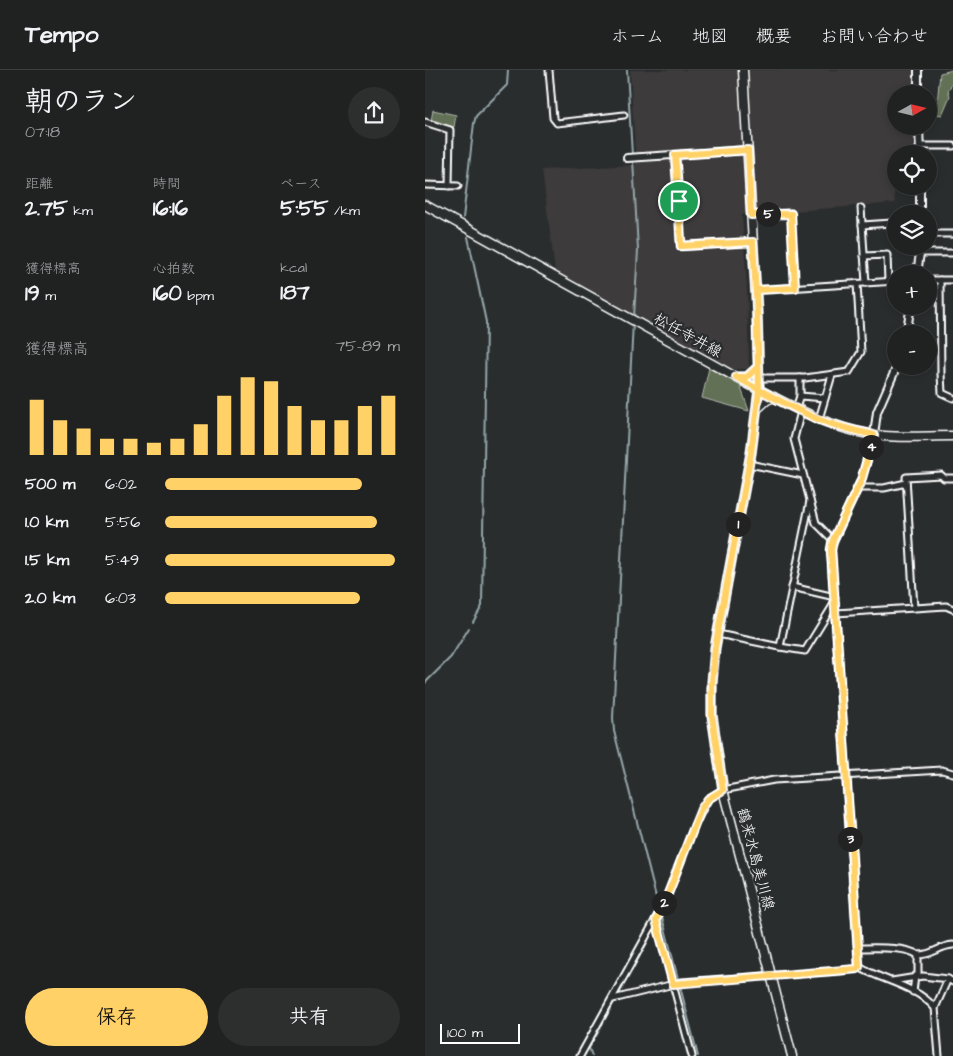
<!DOCTYPE html>
<html lang="ja">
<meta charset="utf-8">
<style>
body{margin:0;font-family:"Architects Daughter","Klee One",sans-serif;background:#2d2f2f;color:#f1f3f6;height:100vh;display:flex;flex-direction:column;font-size:19px;white-space:nowrap}
*{box-sizing:border-box;margin:0}
p{font-size:16px;color:#a2a4a5}
.icon{flex:none;width:28px;height:28px;fill:none;stroke:currentColor;stroke-width:2;stroke-linecap:round;stroke-linejoin:round}
.map{position:relative;flex:1;overflow:hidden}
.side{display:flex;flex-direction:column;background:#202222;width:425px}
.side>*{flex:none}
.needle{width:32px;rotate:82deg}
.buttons{position:absolute;left:462px;top:15px;display:grid;gap:10px}
.buttons a{display:grid;place-items:center;width:50px;height:50px;border-radius:50%;background:#202222;box-shadow:0 2px 8px #0003,0 0 0 1px #3d3f40;font-size:25px}
.scale{position:absolute;left:15px;bottom:12px;width:80px;box-sizing:border-box;padding-left:5px;border:2px solid #fff;border-top:0;font-size:14px;line-height:18px;white-space:nowrap;color:#fff;-webkit-text-stroke:4px #2a2d2e;paint-order:stroke}
.pin{position:absolute;display:grid;place-items:center;width:42px;height:42px;color:#fff;margin:-21px;border:2px solid #fff;border-radius:50%;box-shadow:0 1px 5px #0007}
.km{position:absolute;width:25px;height:25px;margin:-12px;border-radius:50%;background:#222;color:#fff;font-size:14px;line-height:25px;text-align:center}
.round{display:grid;place-items:center;flex:none;width:52px;height:52px;border-radius:26px;background:#2d2f2f}
.head{display:flex;align-items:center;justify-content:space-between;height:85px;padding:0 25px}
h1{font-size:28px;font-weight:700;line-height:38px}
.figures{display:grid;grid-template-columns:repeat(3,1fr);gap:8px;height:85px;padding:5px 25px}
.figures div{display:grid;align-content:center}
.figures b{font-size:21px;font-weight:700}
.figures small{font-size:14px;font-weight:400}
.figures p{font-size:14px}
.chart{height:140px;padding:10px 25px}
.chart p{display:flex;justify-content:space-between}
.chart svg{width:100%;height:90px;margin-top:5px;stroke:#ffd166;stroke-width:6}
.cta{display:flex;gap:10px;margin-top:auto;padding:10px 25px}
.cta a{flex:1;height:58px;border-radius:30px;background:#ffd166;color:#111;font-size:20px;font-weight:700;line-height:58px;text-align:center}
.cta a+a{background:#2d2f2f;color:#f1f3f6}
ul{padding:0 25px;list-style:none;font-size:16px}
li{display:grid;grid-template-columns:80px 60px 1fr;align-items:center;height:38px}
li i{height:12px;border-radius:6px;background:#ffd166}
header{display:flex;align-items:center;gap:30px;box-sizing:border-box;height:70px;padding:0 25px;background:#202222;border-bottom:1px solid #3d3f40}
header strong{font-size:24px}
nav{display:flex;gap:28px;margin-inline-start:auto;font-size:18px}
main{display:flex;flex:1;min-height:0}
.map>svg:first-child{display:block}
.built{fill:#3d3a3a}
.green{fill:#626f57;stroke:#b0b7ab}
.lines{fill:none;stroke-linecap:round;stroke-linejoin:round}
.stream{stroke:#95a6aa;stroke-width:2}
.minor-casing{stroke:#fff;stroke-width:9}
.tertiary-casing{stroke:#fff;stroke-width:10}
.secondary-casing{stroke:#fff;stroke-width:11}
.minor{stroke:#2a2d2e;stroke-width:5}
.tertiary{stroke:#2a2d2e;stroke-width:6}
.secondary{stroke:#2a2d2e;stroke-width:8}
.route-casing{stroke:#fff;stroke-width:10}
.route{stroke:#ffd166;stroke-width:6}
.labels{text-anchor:middle;stroke-width:4.5;stroke-linejoin:round;paint-order:stroke}
.street-label{font-size:15px;fill:#fff;stroke:#2a2d2e}
</style>
<header>
<strong>Tempo</strong>
<nav><a>ホーム</a><a>地図</a><a>概要</a><a>お問い合わせ</a></nav>
</header>
<main>
<section class="side">
<div class="head"><div><h1>朝のラン</h1><p>07:18</p></div><a class="round"><svg class="icon" aria-label="share" viewBox="0 0 24 24"><path d="M12 15V3M7 8l5-5 5 5M5 13v7h14v-7"/></svg></a></div>
<div class="figures">
<div><p>距離</p><b>2.75<small> km</small></b></div>
<div><p>時間</p><b>16:16</b></div>
<div><p>ペース</p><b>5:55<small> /km</small></b></div>
</div>
<div class="figures">
<div><p>獲得標高</p><b>19<small> m</small></b></div>
<div><p>心拍数</p><b>160<small> bpm</small></b></div>
<div><p>kcal</p><b>187</b></div>
</div>
<div class="chart"><p><span>獲得標高</span>75–89 m</p>
<svg viewBox="0 0 160 44" preserveAspectRatio="none"><path d="M5 44V17M15 44V27M25 44V31M35 44V36M45 44V36M55 44V38M65 44V36M75 44V29M85 44V15M95 44V6M105 44V8M115 44V20M125 44V27M135 44V27M145 44V20M155 44V15"/></svg>
</div>
<ul>
<li><b>500 m</b>6:02<i style="width:84%"></i></li>
<li><b>1.0 km</b>5:56<i style="width:90%"></i></li>
<li><b>1.5 km</b>5:49<i style="width:98%"></i></li>
<li><b>2.0 km</b>6:03<i style="width:83%"></i></li>
</ul>
<div class="cta"><a>保存</a><a>共有</a></div>
</section>
<div class="map">
<svg width="528" height="986" viewBox="0 0 528 986">
<rect width="100%" height="100%" fill="#2a2d2e"/>
<filter id="ink" filterUnits="userSpaceOnUse"><feTurbulence type="fractalNoise" baseFrequency=".02" numOctaves="2"/><feDisplacementMap in="SourceGraphic" scale="10" xChannelSelector="R" yChannelSelector="G"/><feConvolveMatrix kernelMatrix="1 2 1 2 8 2 1 2 1" color-interpolation-filters="sRGB"/></filter>
<g filter="url(#ink)">
<path class="built" d="M205 0H490V24H471V56H490V84H471V116H490V118L469 119 470 133 317 145 322 217 324 299H306L274 283 130 201 117 100 211 95Z"/>
<g class="green">
<path d="M528 0V13L523 20 525 26 517 45 511 44 515 3Z"/>
<path d="M8 40 31 45 29 57 6 51Z"/>
<path d="M284 298 315 315 324 341 277 328Z"/>
</g>
<g class="lines">
<g class="stream">
<path d="M202 0 207 85"/>
<path d="M208 90 213 180 209 247"/>
<path d="M38 148 49 53 51 46 82 15 83 0"/>
<path d="M43 167 61 252 57 536 48 552"/>
<path d="M208 252 188 648 189 661 234 839"/>
<path d="M0 613 26 587 44 558"/>
<path d="M236 843 273 986"/>
<path d="M195 922 223 871"/>
<path d="M171 966 189 932"/>
<path d="M166 975 164 978 167 986"/>
</g>
<g class="minor-casing">
<g id="minor">
<path d="M124 0 128 48 132 53 199 45"/>
<path d="M0 52 25 60 24 116"/>
<path d="M495 76H528"/>
<path d="M0 115 33 116"/>
<path d="M436 138 441 213"/>
<path d="M326 145 366 143 370 218"/>
<path d="M437 155 467 153"/>
<path d="M504 164H528"/>
<path d="M495 183H528"/>
<path d="M439 186 462 185 463 211"/>
<path d="M504 210H528"/>
<path d="M515 210 516 304 517 323 528 328"/>
<path d="M331 220 471 211"/>
<path d="M333 308H380L424 302 436 282 432 213"/>
<path d="M375 326 400 328"/>
<path d="M371 338 375 326V308"/>
<path d="M376 341 369 369 391 453 408 470"/>
<path d="M394 349 407 305"/>
<path d="M324 394 378 405"/>
<path d="M432 418H459L481 413"/>
<path d="M385 431 355 577 380 581 410 532"/>
<path d="M367 517 410 527"/>
<path d="M489 538 481 407 516 405 519 408H528"/>
<path d="M411 543 521 536 528 539"/>
<path d="M293 564 355 577"/>
<path d="M231 850 267 986"/>
<path d="M433 878C449 878 481 876 493 885 509 885 513 876 528 875"/>
<path d="M493 906V885"/>
<path d="M467 911 498 906 523 909"/>
<path d="M488 922 490 906"/>
<path d="M188 929 257 912 414 901 433 899 434 897C458 911 490 915 510 938L514 986"/>
<path d="M510 938 523 909 528 912"/>
<path d="M155 986 239 834 270 754 283 729 298 720 349 710 517 700 528 703"/>
</g>
</g>
<g class="tertiary-casing">
<g id="tertiary">
<path d="M493 0V24"/>
<path d="M494 56 495 84"/>
<path d="M250 85 256 176 328 172"/>
<path d="M202 88 323 80"/>
<path d="M495 116V144"/>
<path d="M492 204 496 176"/>
<path d="M481 264 486 236"/>
<path d="M434 897 406 480 407 473 436 411 449 365 452 342 472 296"/>
</g>
</g>
<g class="secondary-casing">
<g id="secondary">
<path d="M318 0 332 243 334 320 326 383 290 578 287 613V645L298 720 367 986"/>
<path d="M0 135 334 320C373 339 414 363 459 366 482 368 505 366 528 366"/>
<path d="M313 307H322L333 297"/>
<path d="M332 339 342 330 349 327"/>
</g>
</g>
<use href="#minor" class="minor"/>
<use href="#tertiary" class="tertiary"/>
<use href="#secondary" class="secondary"/>
</g>
</g>
<g class="lines" filter="url(#ink)">
<g class="route-casing">
<path id="route" d="M254 131 256 176 328 172 332 243 334 320 326 383 290 578 287 613V646L298 720 283 729 276 739 239 834 231 850 248 914 432 899 434 897 433 878 406 480 408 470 436 411 449 365C428 360 407 356 388 347 362 335 336 321 311 307H322L333 297 331 220 370 218 366 144 326 145 323 80 250 85 254 131"/>
</g>
<use href="#route" class="route"/>
</g>
<g class="labels">
<g class="street-label">
<text transform="translate(263 265) rotate(29)" y="5">松任寺井線</text>
<text transform="translate(331 789) rotate(75)" y="5">鶴来水島美川線</text>
</g>
</g>
</svg>
<div class="buttons">
<a><svg class="needle" viewBox="-14 -14 28 28"><path d="M0-13l5 13h-10z" fill="#e53935"/><path d="M0 13l5-13h-10z" fill="#a2a4a5"/></svg></a>
<a><svg class="icon" aria-label="locate" viewBox="0 0 24 24"><circle cx="12" cy="12" r="6"/><path d="M12 2v4M12 18v4M2 12h4M18 12h4"/></svg></a>
<a><svg class="icon" aria-label="layers" viewBox="0 0 24 24"><path d="M12 4l9 5-9 5-9-5zM3 14l9 5 9-5"/></svg></a>
<a>+</a>
<a>−</a>
</div>
<div class="scale">100 m</div>
<div class="pin" style="left:254px;top:131px;background:#1e9e55"><svg class="icon" aria-label="arrive" viewBox="0 0 24 24"><path d="M6 21V4h12l-3 4 3 4H6"/></svg></div>
<b class="km" style="left:313px;top:454px">1</b>
<b class="km" style="left:239px;top:833px">2</b>
<b class="km" style="left:425px;top:769px">3</b>
<b class="km" style="left:446px;top:377px">4</b>
<b class="km" style="left:343px;top:144px">5</b>
</div>
</main>
